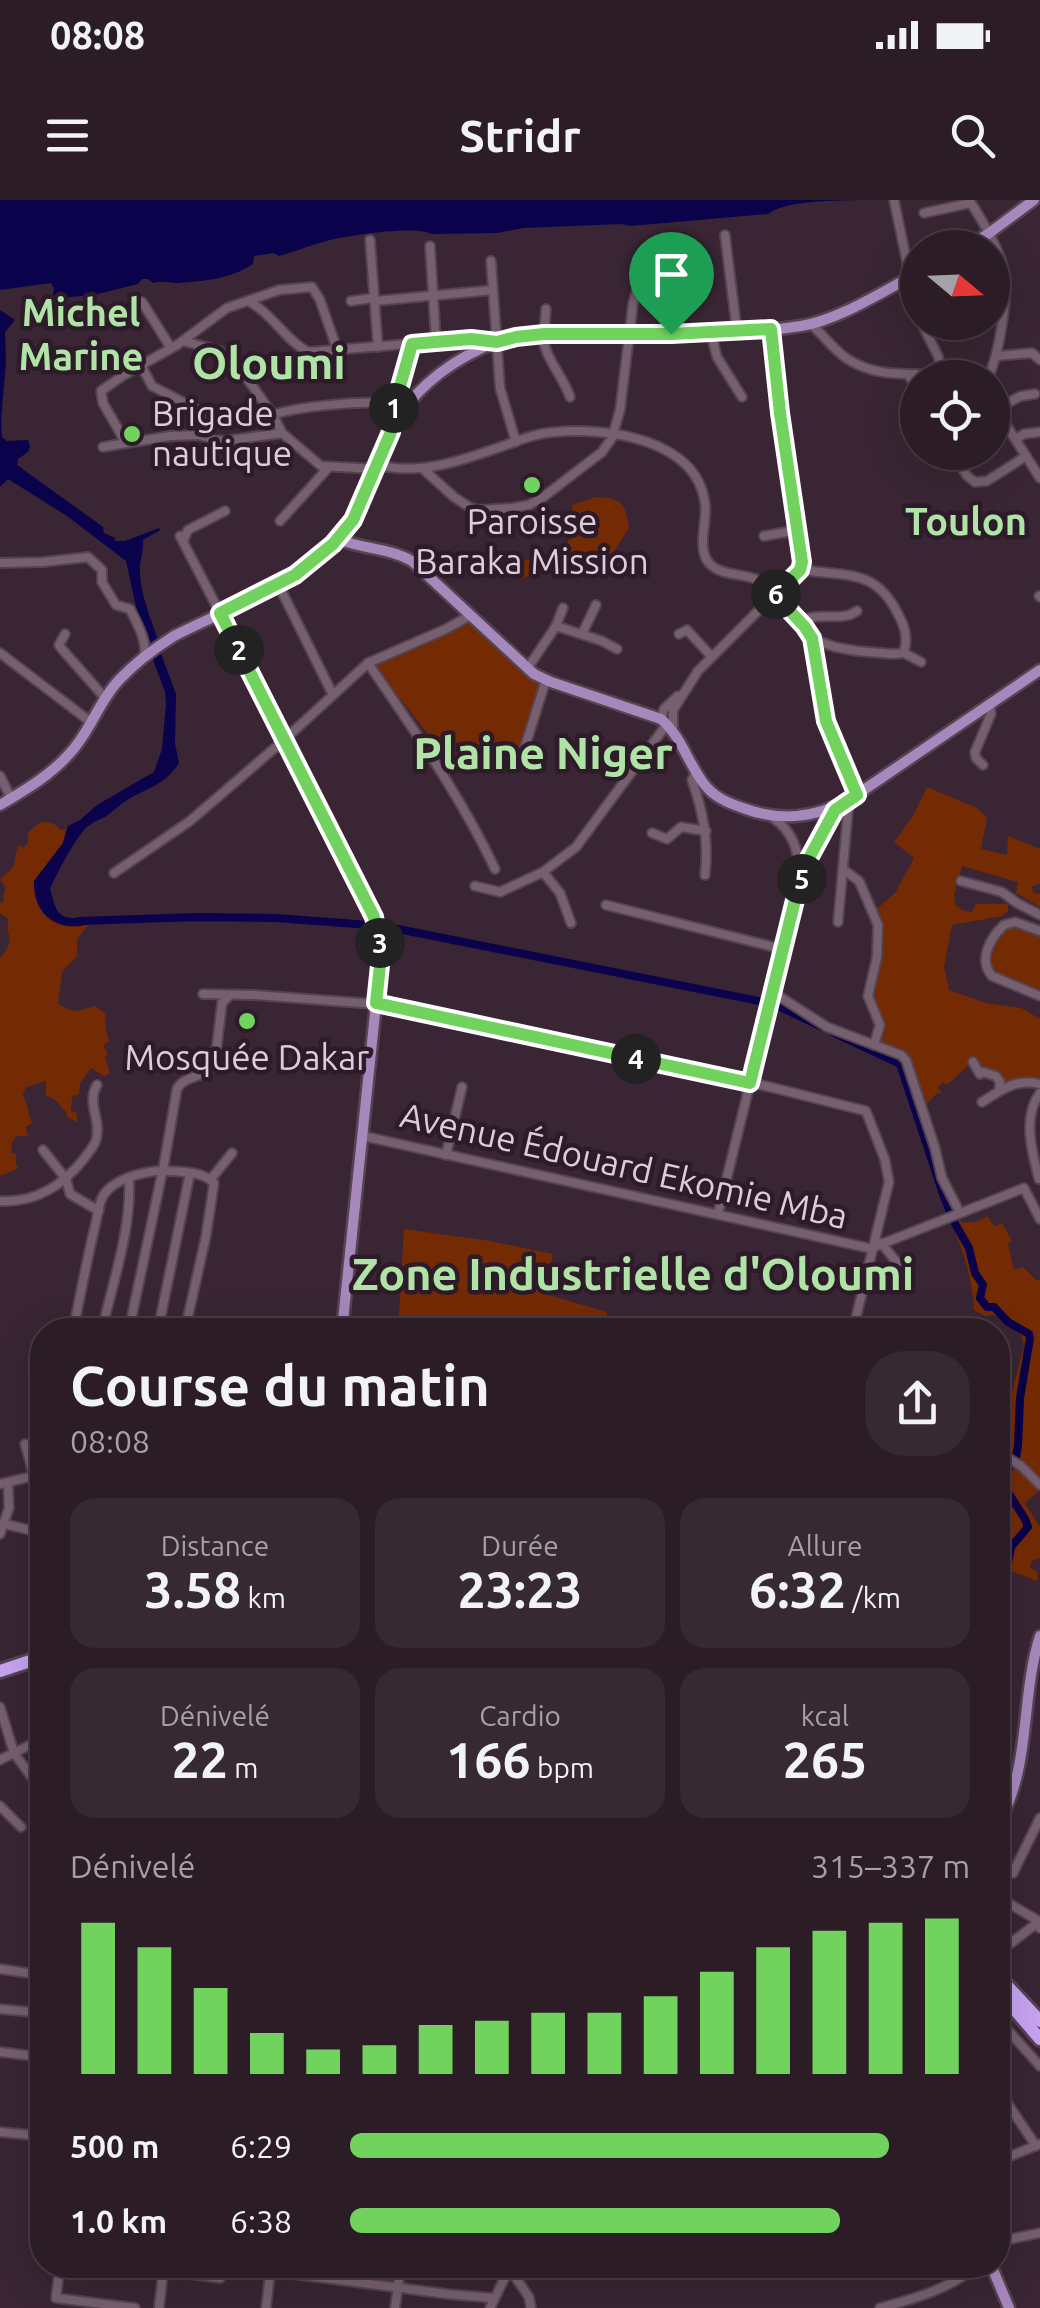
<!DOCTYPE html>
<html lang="fr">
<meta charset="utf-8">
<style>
body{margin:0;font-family:Ubuntu,sans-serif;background:#372932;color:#f1f3f6;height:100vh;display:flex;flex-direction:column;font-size:38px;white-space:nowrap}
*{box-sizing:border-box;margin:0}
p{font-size:32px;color:#a6a1a7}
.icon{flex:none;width:55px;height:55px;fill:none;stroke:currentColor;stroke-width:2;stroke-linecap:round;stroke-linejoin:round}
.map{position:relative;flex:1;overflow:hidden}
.details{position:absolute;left:30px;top:1118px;width:980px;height:960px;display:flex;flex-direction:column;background:#2b1c26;border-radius:40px;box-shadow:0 10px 40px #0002,0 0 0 2px #473a43}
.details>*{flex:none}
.needle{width:65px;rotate:109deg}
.controls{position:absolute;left:900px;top:30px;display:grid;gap:20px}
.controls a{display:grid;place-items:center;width:110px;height:110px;border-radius:50%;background:#2b1c26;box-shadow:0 10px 40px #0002,0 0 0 2px #473a43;font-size:50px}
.pin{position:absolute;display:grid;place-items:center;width:85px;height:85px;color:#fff;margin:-102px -42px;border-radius:50% 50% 50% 0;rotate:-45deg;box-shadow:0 0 10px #0007}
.pin .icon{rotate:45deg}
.km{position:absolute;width:50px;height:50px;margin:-25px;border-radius:50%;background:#222;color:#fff;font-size:28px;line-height:50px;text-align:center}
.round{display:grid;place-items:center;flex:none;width:105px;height:105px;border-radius:40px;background:#372932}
.headline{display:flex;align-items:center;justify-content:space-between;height:170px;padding:0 40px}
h1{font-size:55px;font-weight:700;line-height:75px}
.figures{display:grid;grid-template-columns:repeat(3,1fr);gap:15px;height:170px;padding:10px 40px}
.figures div{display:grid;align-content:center;border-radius:25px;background:#372932;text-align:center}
.figures b{font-size:50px;font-weight:700}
.figures small{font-size:28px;font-weight:400}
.figures p{font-size:28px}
.chart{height:280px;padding:20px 40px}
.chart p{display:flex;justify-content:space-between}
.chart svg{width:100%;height:180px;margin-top:10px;stroke:#71d35e;stroke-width:6}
ul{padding:0 40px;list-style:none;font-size:32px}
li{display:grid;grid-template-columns:160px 120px 1fr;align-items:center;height:75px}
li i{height:25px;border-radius:12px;background:#71d35e}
.status{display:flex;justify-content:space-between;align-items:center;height:70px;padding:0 50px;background:#2b1c26;direction:ltr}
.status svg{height:28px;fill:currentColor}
header{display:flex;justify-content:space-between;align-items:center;height:130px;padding:0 40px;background:#2b1c26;font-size:45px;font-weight:700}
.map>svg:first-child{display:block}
.green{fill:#742b04}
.water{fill:#0a024a}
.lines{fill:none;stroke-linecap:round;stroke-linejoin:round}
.river{stroke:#0a024a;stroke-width:8}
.minor-casing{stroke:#544350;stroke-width:12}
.major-casing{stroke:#544350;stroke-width:15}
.highway-casing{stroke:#544350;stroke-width:18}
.minor{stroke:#765f6f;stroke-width:8}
.major{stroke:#a788bd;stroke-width:10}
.highway{stroke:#c7a3f1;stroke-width:12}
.route-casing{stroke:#fff;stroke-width:20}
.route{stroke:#71d35e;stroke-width:12}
.poi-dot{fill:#71d35e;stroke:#2e1b29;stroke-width:4}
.labels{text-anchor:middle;stroke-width:9;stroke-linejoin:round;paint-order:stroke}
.poi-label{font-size:35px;fill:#dcced7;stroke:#2e1b29}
.street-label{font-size:35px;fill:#dcced7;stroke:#2e1b29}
.neighbourhood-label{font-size:38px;font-weight:bold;fill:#b0e4a6;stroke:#2e1b29}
.district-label{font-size:45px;font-weight:bold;fill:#b0e4a6;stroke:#2e1b29}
</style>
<div class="status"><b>08:08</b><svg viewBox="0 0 49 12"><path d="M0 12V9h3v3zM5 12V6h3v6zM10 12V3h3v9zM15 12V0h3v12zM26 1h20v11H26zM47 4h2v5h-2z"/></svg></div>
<header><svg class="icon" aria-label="menu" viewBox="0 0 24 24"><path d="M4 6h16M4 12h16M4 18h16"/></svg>Stridr<svg class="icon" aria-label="search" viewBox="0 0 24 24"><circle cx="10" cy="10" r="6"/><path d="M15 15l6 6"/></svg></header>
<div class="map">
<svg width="1040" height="2108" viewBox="0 0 1040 2108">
<rect width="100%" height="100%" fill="#392533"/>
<g class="green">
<path d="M596 297C621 297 626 304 629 328L607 362 589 369 586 366 560 376 558 367 522 378 521 367 515 362 561 354 575 329 572 305Z"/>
<path d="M473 422 519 467 544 483 521 555 495 547 471 562 441 551 373 464Z"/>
<path d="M927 587 977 608 987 617 981 649 1007 655 1008 636 1040 649V684L1032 686 1033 693 1040 694V707L1016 693 1018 682 962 666 954 695 956 706 965 711 972 712 976 704H1008V711L1002 716 952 725 944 767 949 790 986 803 1021 808 1040 819V884L1035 882 999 891 1000 882 972 862 947 885 942 882 938 888 941 891 940 894 937 893 922 909 906 860 874 845 880 824 868 796 877 757 873 712 895 693 914 658 894 642 913 616Z"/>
<path d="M47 622 54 624 61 630 66 629 63 643 36 678 42 713C60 723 68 730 89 724L77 739V756L62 772 58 803C71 814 79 811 94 806L105 813 106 831 109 841 103 846 108 854 105 857 110 873 104 876 91 868 80 883 79 894 72 897 71 912 76 911 78 922 67 917 66 911 63 910C60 903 54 897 46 896V881L26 887 23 894 32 923 26 927 28 936H16L11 945 12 953 16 954V964L19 968 0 976V758C18 738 4 738 9 719L0 713V703L4 701 3 696 6 688 0 679C20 663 11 668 18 646L24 647 28 643V633L39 623Z"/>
<path d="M1016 727 1040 735V792C1027 786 1003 782 994 770 980 753 997 730 1016 727Z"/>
<path d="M956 1016 962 1023 979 1021 987 1016 994 1026 1002 1023 1012 1041 1008 1043 1014 1070 1023 1067 1036 1080H1040V1281L1033 1284 1039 1291 1025 1303 1040 1327V1358L1032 1361 1030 1367 1038 1372 1037 1381 998 1366V1283L1006 1266 1009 1238 1006 1229 1008 1209 1024 1145 1021 1135 995 1115 985 1116 974 1110C972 1078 963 1047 949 1019Z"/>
<path d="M404 1029 490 1041 553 1054 545 1094 607 1112 604 1130H398Z"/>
</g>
<g class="water">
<path d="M0 0H857C831 1 787 0 768 14L630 26 622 24 523 28 497 33 431 34C415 25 346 36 326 41 310 45 295 52 279 56L274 53 254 56 253 64C230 79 205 81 178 83 169 83 163 80 153 83L148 79H142L138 84 94 95 57 98 53 96 54 88 51 83 0 90Z"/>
<path d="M0 110 15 120 5 132 6 162 1 220 2 237 7 241 28 240 30 247 28 252 18 259 17 265 103 327 104 333 115 338V341H125L159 328 160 330 143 340C144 352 139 361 140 373 141 396 151 419 158 440L149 447 138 416 126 361 67 316 8 279 0 287Z"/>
<path d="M160 451 176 494 175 544 179 563C165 585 149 587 127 600 120 604 115 610 108 615 102 619 94 621 87 627 77 635 56 675 50 689 57 713 57 721 86 717L89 724C58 733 33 715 34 681L63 643 68 626 80 620 97 605 154 572 162 549 166 504 165 492 152 457Z"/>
</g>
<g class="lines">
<g class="river">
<path d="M79 721 197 717 276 718 383 726 774 804 822 827"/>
<path d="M834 833 900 864 942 991 953 1020 969 1048 975 1073 983 1085 980 1098 987 1107H994L1008 1122 1029 1134 1030 1138 1020 1198 1018 1246 1016 1257 1002 1279V1283L1025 1319 1028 1327 1011 1347 998 1417"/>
</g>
<g class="minor-casing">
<g id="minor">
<path d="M894 0 910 77"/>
<path d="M924 13 971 3C982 20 998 48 1003 67 1010 92 999 154 988 178"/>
<path d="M725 35 737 132"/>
<path d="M370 40 378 147"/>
<path d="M430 46 436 141"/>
<path d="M491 61 500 188 516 242"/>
<path d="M901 82 918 116"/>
<path d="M248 101C272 113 285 140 308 152L458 140 484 139 497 142"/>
<path d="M351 101 374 98"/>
<path d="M375 101 493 90"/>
<path d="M142 102 171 148"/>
<path d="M921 122 938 156 943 175"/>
<path d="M811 124C823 135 833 149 846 158 882 183 926 169 966 178"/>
<path d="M771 129 780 213 803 361 800 369"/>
<path d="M711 133 717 157 742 197"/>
<path d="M542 134C545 159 562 174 570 197"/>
<path d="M544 134 546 109"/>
<path d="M183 141 220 151"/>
<path d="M996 156 1032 153 1040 160"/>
<path d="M141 165 152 186 198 210 210 237"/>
<path d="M241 170 273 215 282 233 321 266 376 269"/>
<path d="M908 174 918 191"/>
<path d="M992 203 1040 278"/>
<path d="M996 209 1021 196 1035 194"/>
<path d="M273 215C297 206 370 200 395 204"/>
<path d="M391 227 412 144"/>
<path d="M1016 239 1024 234 1040 232"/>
<path d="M126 243 103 203 101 191 124 175 177 145 227 108 279 90 312 87 320 100 337 149"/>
<path d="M103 247 170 236 200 235 214 240 224 241 282 233"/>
<path d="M953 252 967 276 975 282 987 281 1026 256"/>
<path d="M378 265C419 276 464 260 503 246 520 240 537 233 555 232 606 227 697 239 705 303 708 320 696 348 709 363 720 376 743 373 758 380 774 389 790 409 802 423 824 448 817 487 825 518 832 544 845 570 857 595"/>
<path d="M423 269 454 297 471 308 480 310 512 308 529 305 542 298 602 252 612 238 620 210 633 104 648 48"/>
<path d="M280 321 328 268"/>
<path d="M180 336 220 413"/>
<path d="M764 336 798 330"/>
<path d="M183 341 188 330 225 311"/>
<path d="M0 363 43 362 88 357 102 370V382L116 405 130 409C137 424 148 441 144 458"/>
<path d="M800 369C844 378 874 366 898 414 905 427 908 437 904 453L893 454 857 451 835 447 812 439"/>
<path d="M278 384 333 495"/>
<path d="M1039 396 1040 397"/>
<path d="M801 422C818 410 840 423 857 411"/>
<path d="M556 426 602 441 617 449"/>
<path d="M65 434 59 445 61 448 106 499"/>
<path d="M582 434 596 405"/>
<path d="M679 434 687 430 711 456"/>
<path d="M0 453 92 523"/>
<path d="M904 453 921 462"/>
<path d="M368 463C413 529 461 596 495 669"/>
<path d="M527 469 556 426 563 408"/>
<path d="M661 519 664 509 678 496"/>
<path d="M673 529V510L698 471 800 369"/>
<path d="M521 559 546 480"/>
<path d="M983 565 976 558 975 552 991 514 990 503"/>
<path d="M696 573 692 580C703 612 709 641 705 675"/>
<path d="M0 576 11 598"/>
<path d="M773 618C794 632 800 653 799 677"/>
<path d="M652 633 667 639 681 627 706 631"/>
<path d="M844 670 859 681 878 725 877 757 868 796 880 825 874 845"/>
<path d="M543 672 576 647 667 524"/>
<path d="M114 673 190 621 284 540 368 463 446 429 471 415"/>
<path d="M961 681 1002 692 1017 703 1040 715"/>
<path d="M475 686 500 692 543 672 560 693 571 723"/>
<path d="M606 705 782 749"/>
<path d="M838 722 849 600"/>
<path d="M1040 731 1015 722 1004 725C990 738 978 760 992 776L1040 796"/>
<path d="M771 791 827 827 901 855 906 860 935 948 942 978 957 1007"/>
<path d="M203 794 255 795 387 805 770 887 866 911 885 960 889 982 853 1130"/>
<path d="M973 862 980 874 983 872 996 876 1000 882 999 891"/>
<path d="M982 902C1002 890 1015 878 1040 884"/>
<path d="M363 936 873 1049"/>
<path d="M43 950 66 979 70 994 99 1011"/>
<path d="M446 955 462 887"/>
<path d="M211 979 232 953"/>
<path d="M1039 979C1032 952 1022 917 1040 893"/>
<path d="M0 1001C34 1003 62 986 83 960 87 954 94 947 96 940 102 920 86 904 97 885"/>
<path d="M718 1014 796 695 813 648 839 605"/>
<path d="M881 1043 908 1076"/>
<path d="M874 1047 1024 988 1040 1019"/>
<path d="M73 1130C81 1094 87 1058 96 1022 98 1013 99 1000 105 993 117 977 152 969 170 971 186 972 203 972 214 983L206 1036 185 1130"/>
<path d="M102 1130C113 1082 132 1027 129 978"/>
<path d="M129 1130 164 964 177 889C187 872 204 882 215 861L222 803 230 795"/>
<path d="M158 1130 190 973"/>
<path d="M25 1244 34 1276"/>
<path d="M998 1252 1021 1266 1040 1285"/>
<path d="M0 1284 42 1274"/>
<path d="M5 1324 42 1333"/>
<path d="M0 1334 9 1308 8 1283"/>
<path d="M0 1507 14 1553 42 1591"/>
<path d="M0 1560 42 1539"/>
<path d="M0 1606 21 1627"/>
<path d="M1013 1673 1040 1618"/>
<path d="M998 1697 1037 1720 1040 1728"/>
<path d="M1011 1743 1037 1723"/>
<path d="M0 1769 42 1775"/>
<path d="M0 1809 42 1813"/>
<path d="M998 1819 1040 1866"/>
<path d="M0 1852 42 1857"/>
<path d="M998 1889 1036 1946"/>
<path d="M0 1932 42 1936"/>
<path d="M998 1961 1040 1944"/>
<path d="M1001 2041 1040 2033"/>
<path d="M60 2065 56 2098 135 2108"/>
<path d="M126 2065 220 2078"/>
<path d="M962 2065 974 2067 983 2065"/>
<path d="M509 2068 529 2097 531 2108"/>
<path d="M270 2071 447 2094 493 2098"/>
<path d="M159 2108 164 2065"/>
<path d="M266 2108 271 2065"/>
<path d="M395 2108 401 2065"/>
<path d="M490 2108 511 2065"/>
<path d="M880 2108C912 2099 949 2090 974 2067"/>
</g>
</g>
<g class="major-casing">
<g id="major">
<path d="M964 48 988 34 1034 0"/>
<path d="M338 339C362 349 389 348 412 361L534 474 551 482 661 519C681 536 688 563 704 584 714 597 728 603 743 608 780 622 814 618 849 600L1040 470"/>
<path d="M220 413 374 717 381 756 342 1130"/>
<path d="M0 605C25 590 51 575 70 553 90 532 99 501 119 480 134 464 155 448 174 436 233 406 305 382 347 329 369 301 375 263 390 232 410 193 445 165 484 147 528 128 580 134 627 135 684 135 744 135 801 126 839 120 883 91 918 73"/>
<path d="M998 1624C1032 1566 1020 1498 1040 1436"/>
<path d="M991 2065 1009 2108"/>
</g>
</g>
<g class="highway-casing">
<g id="highway">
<path d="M0 1471 42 1457"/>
<path d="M998 1776 1040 1821"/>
<path d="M998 1790 1040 1839"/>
</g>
</g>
<use href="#minor" class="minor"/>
<use href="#major" class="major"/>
<use href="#highway" class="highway"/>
</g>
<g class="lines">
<g class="route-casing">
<path id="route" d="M771 129 780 213 802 362 800 370 775 395 804 426 812 438 826 521 857 595 835 610 809 658 796 696 750 883 376 803 381 756 374 717 220 413 295 375 333 344 353 320 391 232 395 204 412 144 471 139 497 142 516 137 544 134H671Z"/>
</g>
<use href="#route" class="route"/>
</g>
<g class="poi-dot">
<circle cx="132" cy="234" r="10"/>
<circle cx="532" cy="285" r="10"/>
<circle cx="247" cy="821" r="10"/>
</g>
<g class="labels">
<g class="poi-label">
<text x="152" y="226" text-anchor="start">Brigade<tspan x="152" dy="40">nautique</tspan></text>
<text x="532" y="334">Paroisse<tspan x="532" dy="40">Baraka Mission</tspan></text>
<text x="247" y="870">Mosquée Dakar</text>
</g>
<g class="street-label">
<text transform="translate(624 966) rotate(13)" y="12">Avenue Édouard Ekomie Mba</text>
</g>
<g class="neighbourhood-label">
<text x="81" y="126">Michel<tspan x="81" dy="44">Marine</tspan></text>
<text x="966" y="335">Toulon</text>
</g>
<g class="district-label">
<text x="269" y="179">Oloumi</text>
<text x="543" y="569">Plaine Niger</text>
<text x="633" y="1090">Zone Industrielle d'Oloumi</text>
</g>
</g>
</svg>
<div class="controls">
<a><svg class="needle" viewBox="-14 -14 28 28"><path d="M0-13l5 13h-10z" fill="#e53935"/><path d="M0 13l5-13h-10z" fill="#a6a1a7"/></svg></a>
<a><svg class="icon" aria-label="locate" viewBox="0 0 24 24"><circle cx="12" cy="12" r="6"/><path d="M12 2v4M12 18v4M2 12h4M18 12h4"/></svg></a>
</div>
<div class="pin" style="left:671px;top:134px;background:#1e9e55"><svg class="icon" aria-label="arrive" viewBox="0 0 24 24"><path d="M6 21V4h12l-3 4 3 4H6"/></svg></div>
<b class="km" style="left:394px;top:208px">1</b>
<b class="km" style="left:239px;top:450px">2</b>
<b class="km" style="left:380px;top:743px">3</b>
<b class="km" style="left:636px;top:859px">4</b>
<b class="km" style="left:802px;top:679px">5</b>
<b class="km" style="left:776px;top:394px">6</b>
<section class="details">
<div class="headline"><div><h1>Course du matin</h1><p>08:08</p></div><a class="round"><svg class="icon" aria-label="share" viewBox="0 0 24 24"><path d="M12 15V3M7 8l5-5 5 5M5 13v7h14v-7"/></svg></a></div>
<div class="figures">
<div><p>Distance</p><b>3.58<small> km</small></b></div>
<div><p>Durée</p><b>23:23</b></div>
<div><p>Allure</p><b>6:32<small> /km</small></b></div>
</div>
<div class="figures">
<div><p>Dénivelé</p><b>22<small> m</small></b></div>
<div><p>Cardio</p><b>166<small> bpm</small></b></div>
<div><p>kcal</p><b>265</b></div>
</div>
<div class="chart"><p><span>Dénivelé</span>315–337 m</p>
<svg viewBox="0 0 160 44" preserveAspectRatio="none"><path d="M5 44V7M15 44V13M25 44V23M35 44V34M45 44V38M55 44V37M65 44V32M75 44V31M85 44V29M95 44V29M105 44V25M115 44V19M125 44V13M135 44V9M145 44V7M155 44V6"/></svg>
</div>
<ul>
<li><b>500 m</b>6:29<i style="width:87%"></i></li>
<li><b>1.0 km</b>6:38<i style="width:79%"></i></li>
</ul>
</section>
</div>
